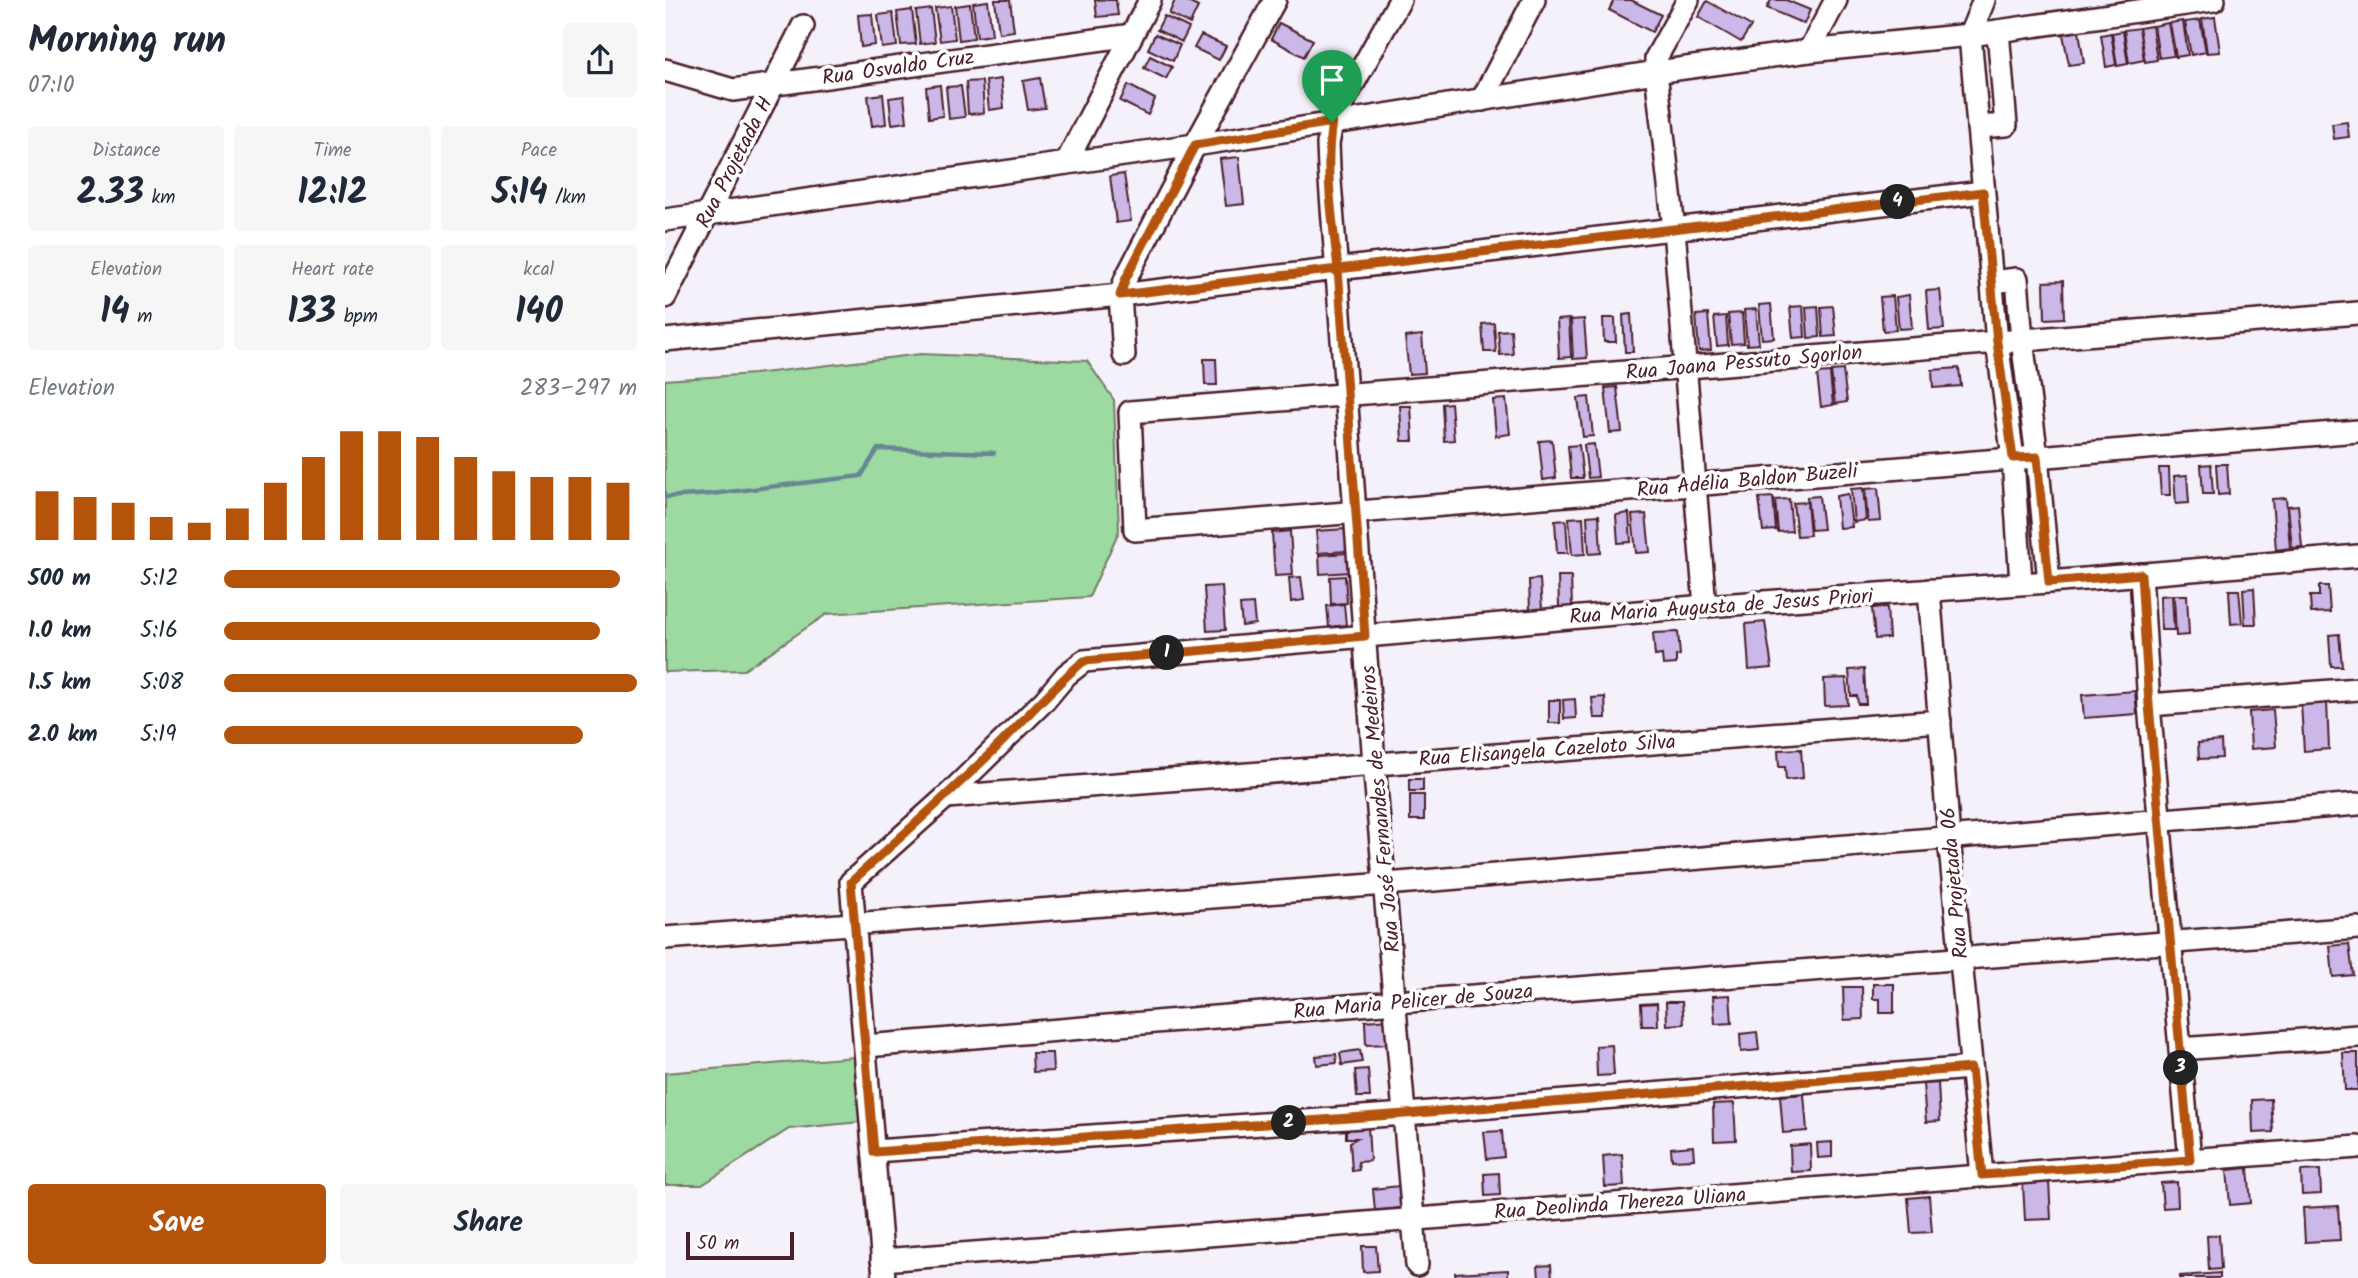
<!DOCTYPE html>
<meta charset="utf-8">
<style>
body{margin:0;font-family:Kalam,sans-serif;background:#f6f6f7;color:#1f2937;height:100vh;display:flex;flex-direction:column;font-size:26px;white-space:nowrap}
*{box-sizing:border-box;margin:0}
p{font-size:23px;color:#747a83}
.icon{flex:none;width:38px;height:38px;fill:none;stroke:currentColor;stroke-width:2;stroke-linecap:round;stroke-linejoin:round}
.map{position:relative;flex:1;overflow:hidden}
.sheet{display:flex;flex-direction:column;background:#fff;width:665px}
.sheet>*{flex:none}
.scale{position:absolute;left:21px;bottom:18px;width:108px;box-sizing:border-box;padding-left:7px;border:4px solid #4a1f2b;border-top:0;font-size:19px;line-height:24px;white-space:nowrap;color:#4a1f2b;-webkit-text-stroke:5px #fff;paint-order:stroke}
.pin{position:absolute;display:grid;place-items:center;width:60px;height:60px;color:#fff;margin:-72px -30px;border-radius:50% 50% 50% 0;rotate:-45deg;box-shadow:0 0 7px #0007}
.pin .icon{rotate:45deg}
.km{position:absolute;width:35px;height:35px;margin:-18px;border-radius:50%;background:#222;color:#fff;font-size:19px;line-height:35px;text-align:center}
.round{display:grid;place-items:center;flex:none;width:74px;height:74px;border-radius:7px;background:#f6f6f7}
.overview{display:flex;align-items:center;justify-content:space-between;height:119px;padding:0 28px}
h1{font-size:38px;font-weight:600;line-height:52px}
.figures{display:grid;grid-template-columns:repeat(3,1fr);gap:10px;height:119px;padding:7px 28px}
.figures div{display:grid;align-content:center;border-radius:7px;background:#f6f6f7;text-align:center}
.figures b{font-size:35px;font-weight:600}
.figures small{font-size:19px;font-weight:400}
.figures p{font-size:19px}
.chart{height:196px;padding:14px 28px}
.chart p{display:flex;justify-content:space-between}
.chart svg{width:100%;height:126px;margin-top:7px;stroke:#b45309;stroke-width:6}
.action{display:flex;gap:14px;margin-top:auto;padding:14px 28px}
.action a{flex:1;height:80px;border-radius:7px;background:#b45309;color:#fff;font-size:28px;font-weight:600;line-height:80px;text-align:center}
.action a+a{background:#f6f6f7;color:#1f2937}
ul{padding:0 28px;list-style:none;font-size:23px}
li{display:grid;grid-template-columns:112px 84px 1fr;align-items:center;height:52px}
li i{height:18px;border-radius:9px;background:#b45309}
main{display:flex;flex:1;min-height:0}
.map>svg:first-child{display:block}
.green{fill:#9ddaa1;stroke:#747c66;stroke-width:2}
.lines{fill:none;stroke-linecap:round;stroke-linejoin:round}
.stream{stroke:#688792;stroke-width:4.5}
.building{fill:#cbb8e8;stroke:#4a1f2b;stroke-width:2}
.minor-casing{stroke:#4a1f2b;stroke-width:26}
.minor{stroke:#fff;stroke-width:21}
.route-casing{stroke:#fff;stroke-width:14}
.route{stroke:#b45309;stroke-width:9}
.labels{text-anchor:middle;stroke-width:7;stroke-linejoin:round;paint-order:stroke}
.street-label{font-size:21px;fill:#4a1f2b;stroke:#fff}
</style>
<main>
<section class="sheet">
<div class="overview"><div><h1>Morning run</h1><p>07:10</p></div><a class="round"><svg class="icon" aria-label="share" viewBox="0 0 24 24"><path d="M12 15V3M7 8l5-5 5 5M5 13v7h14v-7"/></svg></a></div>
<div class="figures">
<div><p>Distance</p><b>2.33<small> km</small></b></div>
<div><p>Time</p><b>12:12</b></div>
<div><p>Pace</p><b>5:14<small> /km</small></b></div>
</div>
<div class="figures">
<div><p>Elevation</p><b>14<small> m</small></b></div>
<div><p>Heart rate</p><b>133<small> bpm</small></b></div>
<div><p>kcal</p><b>140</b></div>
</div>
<div class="chart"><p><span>Elevation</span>283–297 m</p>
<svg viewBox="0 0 160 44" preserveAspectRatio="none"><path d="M5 44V27M15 44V29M25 44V31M35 44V36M45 44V38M55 44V33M65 44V24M75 44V15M85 44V6M95 44V6M105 44V8M115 44V15M125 44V20M135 44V22M145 44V22M155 44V24"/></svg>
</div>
<ul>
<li><b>500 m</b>5:12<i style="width:96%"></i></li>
<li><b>1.0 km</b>5:16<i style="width:91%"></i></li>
<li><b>1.5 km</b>5:08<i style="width:100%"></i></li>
<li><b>2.0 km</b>5:19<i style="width:87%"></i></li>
</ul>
<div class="action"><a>Save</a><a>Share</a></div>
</section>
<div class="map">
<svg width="1693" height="1278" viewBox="0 0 1693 1278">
<rect width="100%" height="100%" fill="#f5f1fa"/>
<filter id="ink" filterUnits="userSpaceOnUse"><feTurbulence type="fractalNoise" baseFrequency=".0143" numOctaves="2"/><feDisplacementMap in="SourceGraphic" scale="14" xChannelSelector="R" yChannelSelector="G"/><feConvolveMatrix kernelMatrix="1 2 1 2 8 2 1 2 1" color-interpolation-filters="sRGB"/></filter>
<g filter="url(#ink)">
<g class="green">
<path d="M256 354 422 361 449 400 454 531 424 597 162 614 79 670 0 672V380L89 374Z"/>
<path d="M189 1057 195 1122 124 1129 37 1185H0V1073Z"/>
</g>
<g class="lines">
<path class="stream" d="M0 497 46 494 196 476 213 449 329 453"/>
</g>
<g class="building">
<path d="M330 0H345L349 31 334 33Z"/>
<path d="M430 0H451L453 15 432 17Z"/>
<path d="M510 0H519L533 7 525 24 504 14Z"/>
<path d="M949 0H966L996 15 987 32 944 10Z"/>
<path d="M1106 0H1121L1145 10 1139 24 1102 8Z"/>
<path d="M323 1 327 35 312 37 308 3Z"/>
<path d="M1042 1 1086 26 1076 42 1033 17Z"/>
<path d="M305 4 309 38 294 40 290 6Z"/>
<path d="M286 6 290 39 275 41 270 8Z"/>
<path d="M266 9 270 42 255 44 251 11Z"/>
<path d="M247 10 251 44 236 45 232 12Z"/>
<path d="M228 13 232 46 217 48 213 15Z"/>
<path d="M207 14 210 45 196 47 193 15Z"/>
<path d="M499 16 524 28 517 42 492 30Z"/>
<path d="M1550 17 1555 52 1542 53 1537 19Z"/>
<path d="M1535 20 1541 52 1526 55 1520 22Z"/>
<path d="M1518 21 1523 55 1511 57 1505 23Z"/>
<path d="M614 23 648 40 639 57 606 39Z"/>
<path d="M1503 23 1509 56 1494 58 1489 26Z"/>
<path d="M1487 26 1492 60 1480 62 1474 28Z"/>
<path d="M1474 28 1479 60 1464 63 1459 30Z"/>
<path d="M1414 31 1419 63 1404 65 1398 34Z"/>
<path d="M1458 31 1463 64 1452 66 1447 33Z"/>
<path d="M1446 33 1451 65 1441 67 1436 35Z"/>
<path d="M490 34 515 45 508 61 483 49Z"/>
<path d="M536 35 561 46 554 60 529 48Z"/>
<path d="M485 56 507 67 501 79 479 68Z"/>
<path d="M375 78 380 108 363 110 358 81Z"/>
<path d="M336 79 339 108 324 110 321 81Z"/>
<path d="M317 81 319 113 303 114 301 82Z"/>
<path d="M275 85 278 116 264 118 261 87Z"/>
<path d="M463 85 490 99 483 115 455 101Z"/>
<path d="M296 86 300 117 284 119 281 87Z"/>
<path d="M218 94 221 124 207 126 203 96Z"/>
<path d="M239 96 242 122 227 124 224 98Z"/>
<path d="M1682 122 1684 137 1669 139 1667 124Z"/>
<path d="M574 157 579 204 561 206 555 159Z"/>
<path d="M459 174 466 221 451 223 445 176Z"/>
<path d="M1398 281 1399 318 1380 319 1379 282Z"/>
<path d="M1275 290 1279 329 1264 330 1261 291Z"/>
<path d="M1244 295 1247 328 1234 329 1231 297Z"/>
<path d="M1228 296 1231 330 1218 331 1215 297Z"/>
<path d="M1106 304 1109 338 1097 339 1094 305Z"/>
<path d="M1138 306 1140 337 1128 338 1125 307Z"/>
<path d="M1153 306 1155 337 1143 338 1141 307Z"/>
<path d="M1168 306 1171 336 1158 337 1156 307Z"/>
<path d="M1091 309 1094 344 1082 345 1079 310Z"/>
<path d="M1077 313 1079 343 1066 344 1063 314Z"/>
<path d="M966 314 968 352H960L958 315Z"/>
<path d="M1043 314 1046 350 1034 351 1031 315Z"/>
<path d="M1061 316 1063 345 1052 346 1049 317Z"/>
<path d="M938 318H950L951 342H939Z"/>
<path d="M904 319 906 357 894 358 892 320Z"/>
<path d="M919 319 922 358 908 359 906 320Z"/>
<path d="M829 323 831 352H819L817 324Z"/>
<path d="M846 330 848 354 835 355 833 331Z"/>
<path d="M757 335 760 373 744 374 740 337Z"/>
<path d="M539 359H551L552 385H540Z"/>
<path d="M1294 368 1296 386 1268 388 1267 370Z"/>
<path d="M1178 370 1182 402 1170 404 1166 371Z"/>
<path d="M1165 373 1168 405 1156 407 1152 374Z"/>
<path d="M952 387 957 432 945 433 940 388Z"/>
<path d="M924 397 928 436 918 437 913 398Z"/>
<path d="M841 399 845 434 831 436 828 400Z"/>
<path d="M786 403 789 440 779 441 777 404Z"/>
<path d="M735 406H746L748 441H737Z"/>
<path d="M887 440 891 478 878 480 874 441Z"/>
<path d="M929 444 933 477 923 478 919 445Z"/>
<path d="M914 445 918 478H906L903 446Z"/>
<path d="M1546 464 1548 494H1538L1536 465Z"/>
<path d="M1551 464H1562L1564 494 1553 495Z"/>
<path d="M1494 468H1504L1505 495H1496Z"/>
<path d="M1522 475 1524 503 1511 504 1509 476Z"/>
<path d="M1198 488 1201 520 1189 522 1186 489Z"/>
<path d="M1213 488 1216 521 1203 522 1200 489Z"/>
<path d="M1183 494 1187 527 1174 528 1171 496Z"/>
<path d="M1154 496 1158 529 1146 530 1142 497Z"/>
<path d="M1108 497 1111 530 1098 531 1094 498Z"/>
<path d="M1621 498 1625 548 1611 550 1607 499Z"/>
<path d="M1124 499 1127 531 1113 532 1110 500Z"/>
<path d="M1142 502 1145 535 1132 536 1128 503Z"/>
<path d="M1633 505 1637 547 1627 548 1623 506Z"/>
<path d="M964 513 966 542 953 543 951 515Z"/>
<path d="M981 514 985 552 971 553 967 515Z"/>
<path d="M934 515 936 553 924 554 922 516Z"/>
<path d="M918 517 920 554 907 555 904 518Z"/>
<path d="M901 520 903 553H892L890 521Z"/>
<path d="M680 529 682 551 653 553 651 531Z"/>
<path d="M625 531 628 575 610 576 607 533Z"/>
<path d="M683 553 685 572 655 574 654 555Z"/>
<path d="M680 576 682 603 666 604 665 577Z"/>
<path d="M893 576H906L907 607H894Z"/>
<path d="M636 577 639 600 626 602 624 578Z"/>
<path d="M875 579 877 610H865L864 580Z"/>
<path d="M557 586 560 630 542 631 539 587Z"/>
<path d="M1654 586H1663L1665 612 1646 613 1645 596H1654Z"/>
<path d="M1589 588 1591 624H1580L1578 589Z"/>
<path d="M1564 590H1574L1577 623 1566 624Z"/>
<path d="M1507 595 1509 630H1496L1495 596Z"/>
<path d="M1509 595H1522L1524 635 1511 636Z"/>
<path d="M588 604 590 624 577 626 575 605Z"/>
<path d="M679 604 681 625 664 627 662 606Z"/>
<path d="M1222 607 1224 638 1210 639 1207 608Z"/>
<path d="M1100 622 1107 668 1084 670 1081 624Z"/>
<path d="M1013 632 1015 655 1011 656V664L998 665 997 655 990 656 988 633Z"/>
<path d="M1674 634 1677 666H1666L1664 635Z"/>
<path d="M1199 669 1201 704H1193L1192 696H1186L1184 670Z"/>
<path d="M1181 678 1183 705 1160 706 1159 679Z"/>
<path d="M1470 691 1472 714 1419 718 1417 695Z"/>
<path d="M940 697 941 718H929L927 698Z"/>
<path d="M910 699 911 718 899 719 898 700Z"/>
<rect x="884" y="700" width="11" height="23"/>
<path d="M1662 702 1664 749 1639 751 1636 704Z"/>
<path d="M1608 710 1611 747 1586 749 1584 712Z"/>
<path d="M1556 741 1557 758 1534 759 1533 743Z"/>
<path d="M1136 749 1138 778 1121 780 1120 767H1114L1113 750Z"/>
<rect x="744" y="779" width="14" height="12"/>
<rect x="745" y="795" width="14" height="25"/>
<path d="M1684 944 1688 975 1668 977 1665 946Z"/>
<path d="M1208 984H1229V1013H1215V999H1208Z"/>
<path d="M1178 987H1197L1198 1019 1179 1020Z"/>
<path d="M1065 995 1067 1023 1050 1024 1048 996Z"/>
<path d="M1001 1002H1017L1019 1024 1002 1025Z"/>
<path d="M992 1003 993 1026H977L976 1004Z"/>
<path d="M724 1019 725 1044 701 1045 700 1021Z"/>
<path d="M1092 1032 1094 1050 1076 1052 1075 1034Z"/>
<path d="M947 1045 949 1075 932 1076 931 1046Z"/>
<path d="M695 1050 697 1062 677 1065 675 1053Z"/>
<path d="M367 1053H387L388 1071 368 1072Z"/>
<path d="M1678 1053H1693V1090H1680Z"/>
<path d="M671 1054 672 1063 652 1065 651 1056Z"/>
<path d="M703 1069 705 1097H692L690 1070Z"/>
<path d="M1273 1083 1275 1121 1261 1122 1258 1084Z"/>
<path d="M1139 1094 1142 1131 1118 1133 1115 1096Z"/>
<path d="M1606 1099 1608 1132 1588 1133 1587 1100Z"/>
<path d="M1069 1103 1071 1140 1049 1141 1048 1104Z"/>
<path d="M703 1126 705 1161 693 1162 694 1170 687 1171 685 1142 692 1138H681V1128Z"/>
<path d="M837 1131 839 1157 822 1159 819 1132Z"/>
<path d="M1167 1142V1157L1153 1158 1152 1143Z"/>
<path d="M1145 1144 1146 1171 1126 1172 1125 1146Z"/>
<path d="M1028 1146 1029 1159 1007 1160 1006 1148Z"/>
<path d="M957 1154 959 1186 940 1187 938 1156Z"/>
<path d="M1583 1168 1586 1203 1565 1205 1562 1170Z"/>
<path d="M1655 1170 1656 1194 1637 1195 1636 1171Z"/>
<path d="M834 1173 835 1195 820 1196 819 1174Z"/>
<path d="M1384 1182 1386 1219 1360 1220 1358 1184Z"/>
<path d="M1512 1182 1513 1207 1498 1208 1496 1183Z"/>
<path d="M734 1186 736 1208 710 1211 708 1189Z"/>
<path d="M1264 1196 1267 1232 1246 1233 1243 1198Z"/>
<path d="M1673 1206 1675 1240 1640 1242 1638 1208Z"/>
<path d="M1554 1235 1556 1269 1544 1270 1542 1236Z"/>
<path d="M697 1246H711L713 1271 698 1272Z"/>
<path d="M886 1265 887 1278H874L873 1266Z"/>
<path d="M843 1270V1278H791L790 1273Z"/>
<path d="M1555 1273V1278H1515V1276Z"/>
</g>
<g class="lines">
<g class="minor-casing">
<g id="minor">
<path d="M735 0 667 122 663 144 664 168 709 763 752 1265"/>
<path d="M1023 0 991 58V72L1009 229 1040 606"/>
<path d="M1319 0 1305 35 1332 342 1348 458 1356 583"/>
<path d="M1144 51 1171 0"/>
<path d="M0 70 68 90 467 35"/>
<path d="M817 100 869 0"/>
<path d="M1313 127 1341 125 1333 31"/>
<path d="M401 163 485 0"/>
<path d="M0 220 530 145 991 72 1144 51 1305 35 1549 0"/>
<path d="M1327 282 1352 279 1357 340 1372 457 1384 582"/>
<path d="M0 297 138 26"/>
<path d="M1693 313 465 412 470 530 1693 431"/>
<path d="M0 340 455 295 1318 192"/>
<path d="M459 355 455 295 461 278 530 145 610 0"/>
<path d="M1476 574 1484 705 1525 1160"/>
<path d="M1264 590 1284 838 1317 1175"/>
<path d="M1484 705 1693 689"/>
<path d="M281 797 1275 721"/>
<path d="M0 938 721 884 1693 804"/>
<path d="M201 1046 731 1002 1693 928"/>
<path d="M1515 1049 1693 1036"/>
<path d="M209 1151 740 1114 1306 1068"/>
<path d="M217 1260 1693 1147"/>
<path d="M219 1278 186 882 281 797 380 700 401 675 419 661 1040 606 1384 582 1693 556"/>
</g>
</g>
<use href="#minor" class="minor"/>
</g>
</g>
<g class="lines" filter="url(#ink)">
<g class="route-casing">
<path id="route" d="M667 122 530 145 461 278 455 295 673 269 700 636 419 661C389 685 360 719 332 747 284 794 235 838 186 882L209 1152 740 1114 1306 1068 1317 1175 1525 1160 1484 705 1476 574 1384 582 1372 457 1348 458 1332 342 1318 192 673 269C668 221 659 171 667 122"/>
</g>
<use href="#route" class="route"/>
</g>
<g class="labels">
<g class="street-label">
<text transform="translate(233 67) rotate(-8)" y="7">Rua Osvaldo Cruz</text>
<text transform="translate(69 162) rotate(-63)" y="7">Rua Projetada H</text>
<text transform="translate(1079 362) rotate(-5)" y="7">Rua Joana Pessuto Sgorlon</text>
<text transform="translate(1082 480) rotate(-5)" y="7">Rua Adélia Baldon Buzeli</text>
<text transform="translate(1056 606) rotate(-4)" y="7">Rua Maria Augusta de Jesus Priori</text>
<text transform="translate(882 750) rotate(-4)" y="7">Rua Elisangela Cazeloto Silva</text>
<text transform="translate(715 809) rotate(-95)" y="7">Rua José Fernandes de Medeiros</text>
<text transform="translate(1289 883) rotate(-95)" y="7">Rua Projetada 06</text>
<text transform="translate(748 1001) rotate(-5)" y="7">Rua Maria Pelicer de Souza</text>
<text transform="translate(955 1203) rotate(-4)" y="7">Rua Deolinda Thereza Uliana</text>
</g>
</g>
</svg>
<div class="scale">50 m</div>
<div class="pin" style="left:667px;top:122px;background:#1e9e55"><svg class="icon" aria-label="arrive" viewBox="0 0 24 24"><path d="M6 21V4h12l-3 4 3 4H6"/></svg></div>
<b class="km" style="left:502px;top:653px">1</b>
<b class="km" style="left:624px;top:1123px">2</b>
<b class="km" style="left:1516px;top:1068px">3</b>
<b class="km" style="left:1233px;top:202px">4</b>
</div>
</main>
